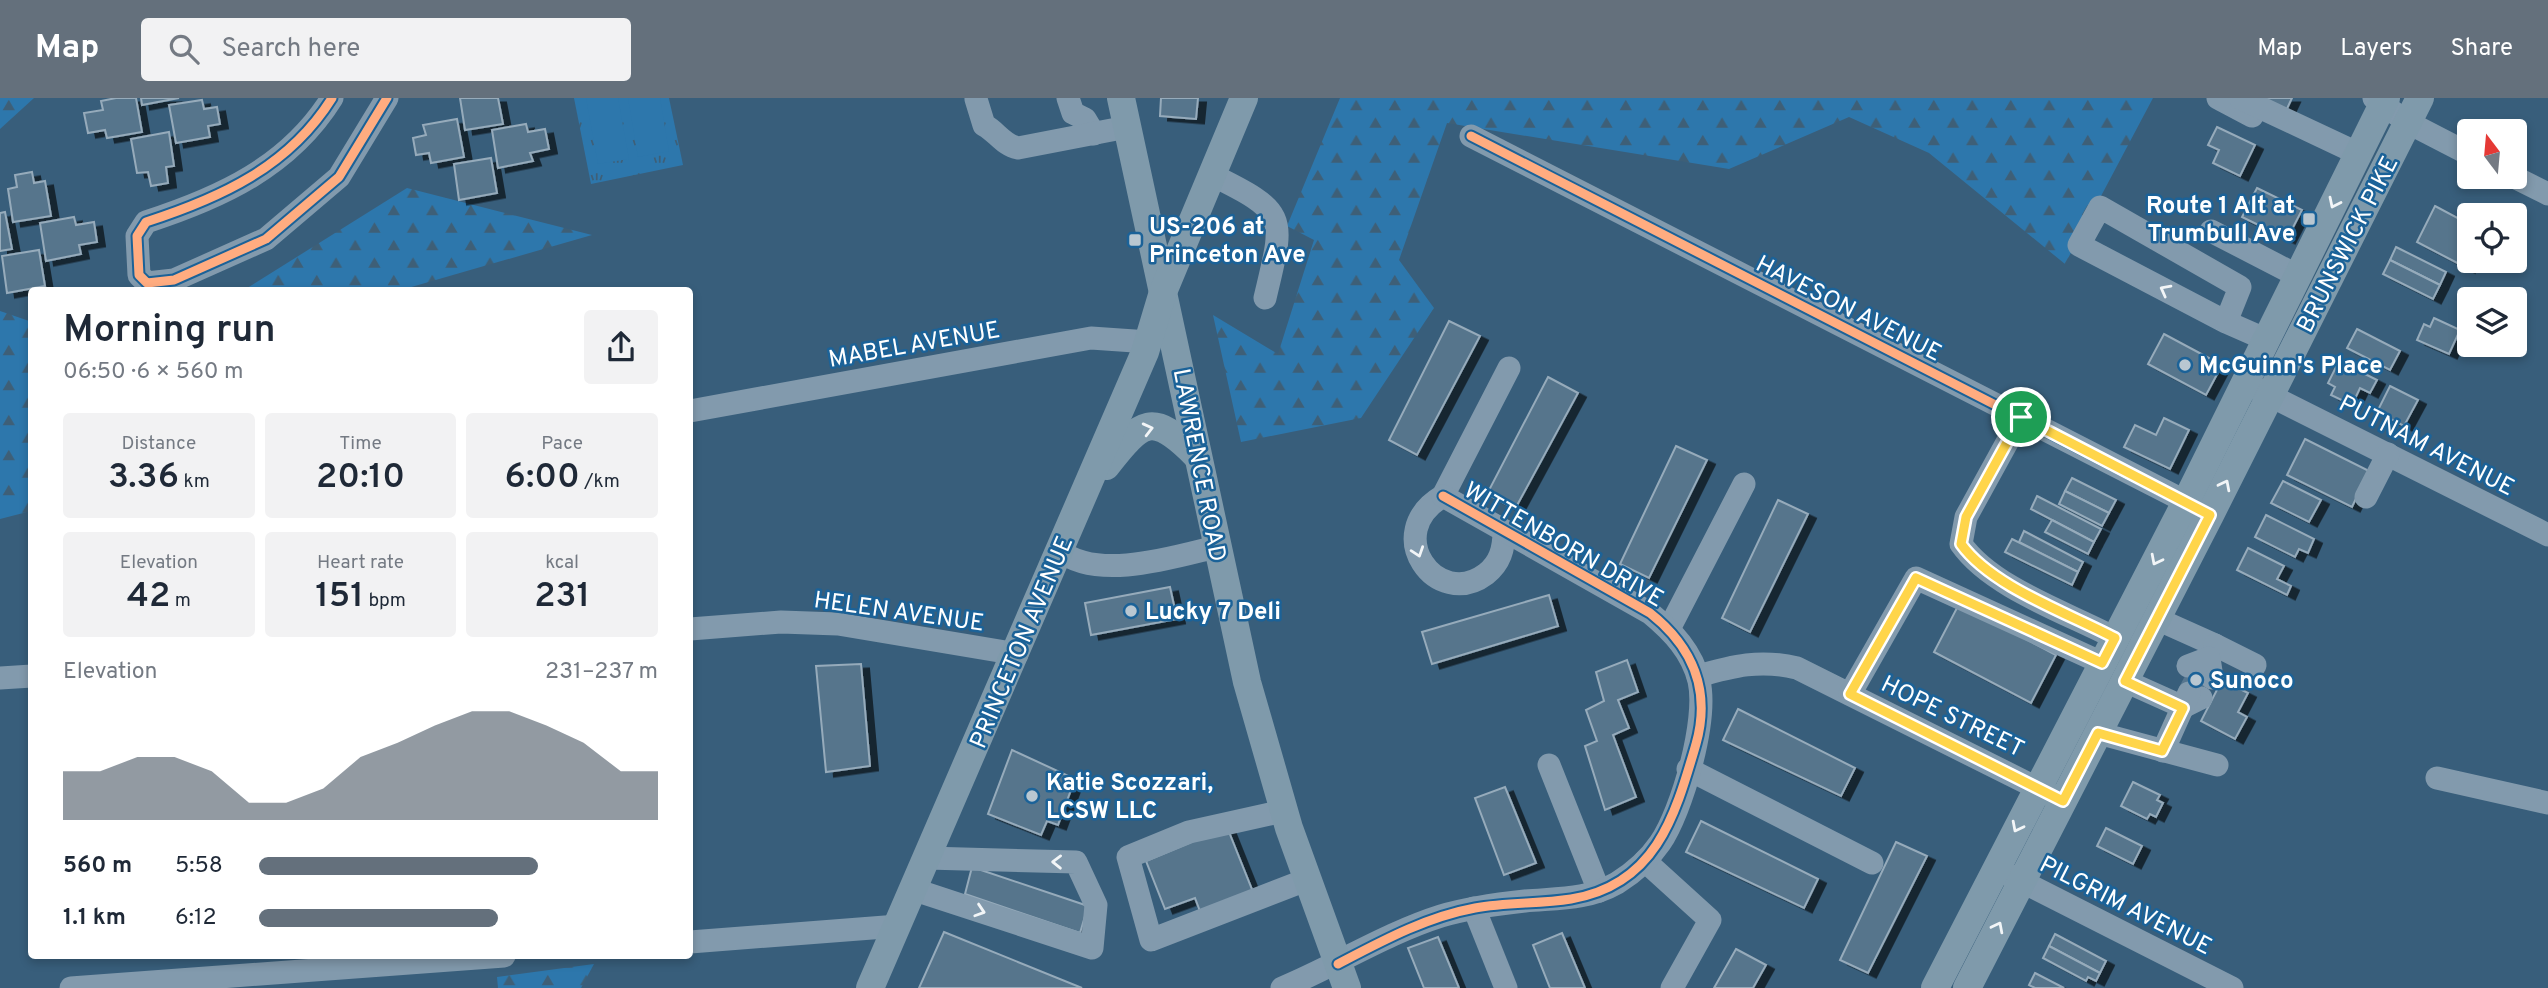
<!DOCTYPE html>
<meta charset="utf-8">
<style>
body{margin:0;font-family:Overpass,sans-serif;background:#f2f2f3;color:#1f2937;height:100vh;display:flex;flex-direction:column;font-size:26px;white-space:nowrap}
*{box-sizing:border-box;margin:0}
p{font-size:23px;color:#747a83}
.icon{flex:none;width:38px;height:38px;fill:none;stroke:currentColor;stroke-width:2;stroke-linecap:round;stroke-linejoin:round}
.map{position:relative;flex:1;overflow:hidden}
.sheet{position:absolute;left:28px;top:189px;width:665px;height:672px;display:flex;flex-direction:column;background:#fff;border-radius:7px;box-shadow:0 4px 10px #0003}
.sheet>*{flex:none}
.needle{width:46px;rotate:344deg}
.fabs{position:absolute;left:2457px;top:21px;display:grid;gap:14px}
.fabs a{display:grid;place-items:center;width:70px;height:70px;border-radius:7px;background:#fff;box-shadow:0 4px 10px #0003;font-size:35px}
.pin{position:absolute;display:grid;place-items:center;width:60px;height:60px;color:#fff;margin:-30px;border:4px solid #fff;border-radius:50%;box-shadow:0 2px 7px #0007}
.round{display:grid;place-items:center;flex:none;width:74px;height:74px;border-radius:7px;background:#f2f2f3}
.headline{display:flex;align-items:center;justify-content:space-between;height:119px;padding:0 35px}
h1{font-size:38px;font-weight:600;line-height:52px}
.stats{display:grid;grid-template-columns:repeat(3,1fr);gap:10px;height:119px;padding:7px 35px}
.stats div{display:grid;align-content:center;border-radius:7px;background:#f2f2f3;text-align:center}
.stats b{font-size:35px;font-weight:600}
.stats small{font-size:19px;font-weight:400}
.stats p{font-size:19px}
.chart{height:196px;padding:14px 35px}
.chart p{display:flex;justify-content:space-between}
.chart svg{width:100%;height:126px;margin-top:7px;fill:#64707c;opacity:.7}
ul{padding:0 35px;list-style:none;font-size:23px}
li{display:grid;grid-template-columns:112px 84px 1fr;align-items:center;height:52px}
li i{height:18px;border-radius:9px;background:#64707c}
header{display:flex;align-items:center;gap:42px;box-sizing:border-box;height:98px;padding:0 35px;background:#64707c;color:#fff}
header strong{font-size:33px}
nav{display:flex;gap:38px;margin-inline-start:auto;font-size:24px}
.search{width:490px;height:63px;background:#f2f2f3;display:flex;align-items:center;gap:18px;box-sizing:border-box;padding:0 24px;border-radius:7px;color:#747a83;font-size:26px}
.map>svg:first-child{display:block}
.grass{fill:url(#grass-tufts)}
.forest{fill:url(#forest-firs)}
.garden{fill:#2d77ac}
.building{fill:#56758c;stroke:#96abbb;stroke-width:2;filter:url(#shadow)}
.lines{fill:none;stroke-linecap:round;stroke-linejoin:round}
.minor-tunnel{stroke:#56768f;stroke-width:23;stroke-dasharray:23 11;stroke-linecap:butt}
.minor{stroke:#829aad;stroke-width:23}
.major{stroke:#7f9aab;stroke-width:28}
.cycleway-casing{stroke:#1b6298;stroke-width:13}
.cycleway{stroke:#ffac80;stroke-width:9}
.oneway{stroke:#f2f5f7}
.route-casing{stroke:#fff;stroke-width:14}
.route{stroke:#ffd54a;stroke-width:9}
.poi-dot{fill:#b9c7d1;stroke:#1b6298;stroke-width:2.5}
.labels{text-anchor:middle;stroke-width:5;stroke-linejoin:round;paint-order:stroke}
.poi-label{font-size:24px;font-weight:bold;fill:#fff;stroke:#1b6298;text-anchor:start}
.street-label{font-size:24px;fill:#fff;stroke:#1b6298}
</style>
<header>
<strong>Map</strong>
<div class="search"><svg class="icon" aria-label="search" viewBox="0 0 24 24"><circle cx="10" cy="10" r="6"/><path d="M15 15l6 6"/></svg>Search here</div>
<nav><a>Map</a><a>Layers</a><a>Share</a></nav>
</header>
<div class="map">
<svg width="2548" height="890" viewBox="0 0 2548 890">
<defs>
<pattern id="grass-tufts" width="24" height="20" patternUnits="userSpaceOnUse" patternTransform="scale(1.75)"><rect width="24" height="20" fill="#2d77ac"/><path d="M3 7l-1-3M5 7V3M7 7l1-3M15 17l-1-3M17 17v-4M19 17l1-3" fill="none" stroke="#3e5f77"/></pattern>
<pattern id="forest-firs" width="22" height="20" patternUnits="userSpaceOnUse" patternTransform="scale(1.75)"><rect width="22" height="20" fill="#2d77ac"/><path d="M5 1l3.5 6h-7zM16 11l3.5 6h-7z" fill="#3e5f77"/></pattern>
<filter id="shadow"><feDropShadow dx="8" dy="4.5" stdDeviation="0" flood-color="#0009"/></filter>
</defs>
<rect width="100%" height="100%" fill="#385e7b"/>
<path class="grass" d="M574 0H669L683 67 591 86Z"/>
<g class="forest">
<path d="M0 0H34L0 31Z"/>
<path d="M1340 0H2153L2065 166 1929 55 1849 19 1729 71 1447 25 1399 162 1434 210 1361 320 1241 344 1213 217 1278 256 1314 142 1287 128Z"/>
<path d="M407 90 592 137 401 192H244Z"/>
<path d="M0 213 32 224 31 413 0 421Z"/>
<path d="M594 866 581 890H498L497 879Z"/>
</g>
<g class="garden">
<path d="M586 0H618L629 61 598 66Z"/>
<path d="M628 0H660L669 53 638 59Z"/>
</g>
<g class="building">
<path d="M116 0H136L142 34 107 40 105 32 88 35 84 15 103 12 101 3Z"/>
<path d="M141 0H179L142 7Z"/>
<path d="M460 0H498L503 26 465 32Z"/>
<path d="M1161 0H1198L1196 21 1160 18Z"/>
<path d="M2249 0H2292L2284 17Z"/>
<path d="M202 2 204 11 217 9 220 26 208 28 210 39 176 45 169 7Z"/>
<path d="M457 21 464 59 431 65 429 55 416 57 413 40 426 37 423 27Z"/>
<path d="M526 26 528 34 545 31 549 51 530 55 533 63 498 70 492 32Z"/>
<path d="M2217 29 2255 47 2240 78 2213 65 2219 52 2208 47Z"/>
<path d="M169 34 174 68 166 69 168 85 151 88 148 74 137 75 131 41Z"/>
<path d="M491 60 497 95 459 102 454 66Z"/>
<path d="M32 74 34 85 45 83 51 118 13 124 8 91 17 89 15 77Z"/>
<path d="M2257 90 2302 112 2287 141 2242 119Z"/>
<path d="M2435 108 2469 126 2470 163 2467 170 2417 144Z"/>
<path d="M5 114 12 151 0 153V115Z"/>
<path d="M74 119 76 127 94 124 97 144 79 147 81 156 46 163 40 125Z"/>
<path d="M2396 149 2446 174 2440 187 2390 162Z"/>
<path d="M39 152 45 188 7 195 2 158Z"/>
<path d="M2390 162 2440 187 2433 201 2383 176Z"/>
<path d="M2434 220 2460 232 2449 256 2417 242 2424 226 2430 229Z"/>
<path d="M1449 223 1480 238 1417 357 1389 342Z"/>
<path d="M2357 231 2400 253 2390 272 2347 250Z"/>
<path d="M2164 236 2222 267 2206 297 2148 266Z"/>
<path d="M2339 263 2377 282 2370 295 2360 290 2352 307 2331 297 2335 289 2328 285Z"/>
<path d="M1548 279 1578 295 1515 411 1487 396Z"/>
<path d="M2390 288 2418 302 2404 328 2377 314Z"/>
<path d="M2164 320 2189 332 2170 371 2124 349 2135 327 2156 337Z"/>
<path d="M2305 341 2369 373 2352 409 2287 377Z"/>
<path d="M1676 348 1707 362 1649 480 1620 466Z"/>
<path d="M2072 380 2116 402 2109 415 2065 393Z"/>
<path d="M2283 383 2321 402 2309 424 2271 405Z"/>
<path d="M2065 393 2109 415 2102 428 2059 406Z"/>
<path d="M2037 398 2101 431 2094 444 2031 411Z"/>
<path d="M1778 402 1808 416 1750 534 1722 520Z"/>
<path d="M2266 417 2314 441 2308 455 2299 451 2295 459 2255 439Z"/>
<path d="M2052 422 2094 444 2088 456 2045 434Z"/>
<path d="M2024 433 2083 464 2078 474 2019 444Z"/>
<path d="M2012 441 2078 474 2072 487 2005 454Z"/>
<path d="M2248 450 2284 468 2277 481 2291 488 2287 497 2237 472Z"/>
<path d="M1170 489 1177 521 1091 537 1085 505Z"/>
<path d="M1549 497 1558 528 1432 566 1422 534Z"/>
<path d="M1959 506 2056 557 2031 605 1934 554Z"/>
<path d="M1627 562 1638 594 1618 602 1629 630 1613 637 1636 699 1605 712 1585 648 1597 643 1586 612 1604 603 1596 574Z"/>
<path d="M861 566 870 668 826 674 816 568Z"/>
<path d="M2222 582 2248 595 2238 614 2247 619 2235 641 2201 623Z"/>
<path d="M1738 611 1855 670 1841 698 1723 642Z"/>
<path d="M1012 652 1075 681 1058 727 1047 723 1041 737 988 716Z"/>
<path d="M2133 684 2160 697 2157 702 2163 705 2156 719 2150 716 2147 721 2121 708Z"/>
<path d="M1505 689 1536 765 1504 777 1475 700Z"/>
<path d="M1701 723 1818 781 1804 810 1686 754Z"/>
<path d="M1227 729 1253 794 1201 816 1195 800 1165 811 1146 763Z"/>
<path d="M2106 730 2142 748 2133 766 2097 748Z"/>
<path d="M1896 744 1927 758 1868 875 1840 862Z"/>
<path d="M972 769 1088 808 1080 835 965 796Z"/>
<path d="M944 834 1082 890H919Z"/>
<path d="M1562 835 1585 890H1550L1533 847Z"/>
<path d="M2055 836 2106 863 2100 875 2049 848Z"/>
<path d="M1438 839 1459 890H1424L1408 850Z"/>
<path d="M2049 848 2100 875 2096 883 2088 879 2086 883 2043 860Z"/>
<path d="M1736 851 1766 867 1753 890H1714Z"/>
<path d="M2035 875 2064 890H2035L2029 887Z"/>
</g>
<g class="lines">
<path class="minor-tunnel" d="M2189 595 2200 574"/>
<g class="minor">
<path d="M332 0C289 69 220 100 146 124L137 138 139 177 147 185 174 182 266 141 339 79 387 0"/>
<path d="M1068 0 1073 15 1085 21 1094 36"/>
<path d="M2218 0 2252 18"/>
<path d="M2240 0 2359 56"/>
<path d="M2374 0 2407 24 2469 56"/>
<path d="M976 1 984 27C997 34 1003 47 1018 50L1127 29"/>
<path d="M1471 38 2202 412"/>
<path d="M1212 77C1290 115 1284 119 1265 200"/>
<path d="M2514 79 2548 96"/>
<path d="M2211 133 2298 178"/>
<path d="M2226 224 2240 189 2100 109 2079 147 2226 224 2267 242"/>
<path d="M2257 291 2548 437"/>
<path d="M690 313 1091 240 1149 244"/>
<path d="M2021 319 1966 419 1961 446C1992 490 2068 515 2115 540"/>
<path d="M1443 398C1380 435 1437 513 1486 476 1500 465 1504 451 1504 433"/>
<path d="M1443 398 1509 270"/>
<path d="M2366 399 2388 356"/>
<path d="M1060 453C1098 483 1174 459 1216 449"/>
<path d="M2157 521 2215 547 2209 560 2212 580"/>
<path d="M690 531 781 524 838 526 1017 556"/>
<path d="M1669 531 1744 386"/>
<path d="M2215 547 2255 567"/>
<path d="M2188 568 2209 560"/>
<path d="M1698 578C1733 568 1760 561 1797 570L2051 697"/>
<path d="M0 580 32 578"/>
<path d="M2125 583 2183 609 2201 600"/>
<path d="M1850 596 1916 480 2102 565"/>
<path d="M2098 635 2217 667"/>
<path d="M2163 653 2189 595"/>
<path d="M1549 667 1599 793"/>
<path d="M1688 671 1872 765"/>
<path d="M2437 680 2548 705"/>
<path d="M1283 713 1189 734 1128 759 1151 842 1306 782"/>
<path d="M1645 763 1710 822 1672 890"/>
<path d="M2007 776 2232 890"/>
<path d="M915 792 1092 850 1096 807 1076 764 927 760"/>
<path d="M1474 810 1506 890"/>
<path d="M690 844 898 828"/>
<path d="M71 890 504 858"/>
<path d="M1282 890C1335 868 1387 835 1441 818 1468 810 1497 806 1525 803 1558 800 1587 802 1617 785 1633 775 1649 761 1660 745 1682 713 1708 622 1699 583 1692 554 1673 534 1650 515L1443 398"/>
</g>
<g class="major">
<path d="M1121 0 1247 584 1289 730 1347 890"/>
<path d="M1106 368C1142 322 1152 313 1196 357"/>
<path d="M870 890 1145 254 1163 194 1244 0"/>
<path d="M1935 890 2186 404 2386 0"/>
<path d="M1967 890 2210 417 2420 0"/>
</g>
<g class="cycleway-casing">
<g id="cycleway">
<path d="M332 0C289 69 220 100 146 124L137 138 139 177 147 185 174 182 266 141 339 79 387 0"/>
<path d="M1471 38 2210 417"/>
<path d="M1338 866C1382 843 1426 819 1475 810 1507 804 1539 806 1571 801 1656 787 1675 718 1696 646 1711 593 1693 549 1650 515L1443 398"/>
</g>
</g>
<use href="#cycleway" class="cycleway"/>
</g>
<defs><path id="oneway-chevron" d="M-2-3.5L2.5 0L-2 3.5" fill="none" stroke-width="1.6" stroke-linecap="round" stroke-linejoin="round" transform="scale(1.75)"/></defs>
<g class="oneway">
<use href="#oneway-chevron" transform="translate(2334 105) rotate(116)"/>
<use href="#oneway-chevron" transform="translate(2165 192) rotate(-152)"/>
<use href="#oneway-chevron" transform="translate(1148 331) rotate(-14)"/>
<use href="#oneway-chevron" transform="translate(2225 387) rotate(-63)"/>
<use href="#oneway-chevron" transform="translate(1418 454) rotate(71)"/>
<use href="#oneway-chevron" transform="translate(2156 462) rotate(117)"/>
<use href="#oneway-chevron" transform="translate(2017 729) rotate(117)"/>
<use href="#oneway-chevron" transform="translate(1057 764) rotate(-179)"/>
<use href="#oneway-chevron" transform="translate(980 813) rotate(18)"/>
<use href="#oneway-chevron" transform="translate(1998 829) rotate(-63)"/>
</g>
<g class="lines">
<g class="route-casing">
<path id="route" d="M2021 319 2210 417 2125 583 2183 610 2162 653 2098 635 2063 703 1850 596 1916 480 2102 565 2115 540C2068 515 1992 489 1961 446L1966 419Z"/>
</g>
<use href="#route" class="route"/>
</g>
<g class="poi-dot">
<rect x="2302" y="114" width="14" height="14" rx="3.5"/>
<rect x="1128" y="135" width="14" height="14" rx="3.5"/>
<circle cx="2185" cy="267" r="7"/>
<circle cx="1131" cy="513" r="7"/>
<circle cx="2196" cy="582" r="7"/>
<circle cx="1032" cy="698" r="7"/>
</g>
<g class="labels">
<g class="poi-label">
<text x="2295" y="115" text-anchor="end">Route 1 Alt at<tspan x="2295" dy="28">Trumbull Ave</tspan></text>
<text x="1149" y="136">US-206 at<tspan x="1149" dy="28">Princeton Ave</tspan></text>
<text x="2199" y="275">McGuinn's Place</text>
<text x="1145" y="521">Lucky 7 Deli</text>
<text x="2210" y="590">Sunoco</text>
<text x="1046" y="692">Katie Scozzari,<tspan x="1046" dy="28">LCSW LLC</tspan></text>
</g>
<g class="street-label">
<text transform="translate(2347 146) rotate(-63)" y="8">BRUNSWICK PIKE</text>
<text transform="translate(1849 210) rotate(27)" y="8">HAVESON AVENUE</text>
<text transform="translate(914 246) rotate(-10)" y="8">MABEL AVENUE</text>
<text transform="translate(2427 347) rotate(27)" y="8">PUTNAM AVENUE</text>
<text transform="translate(1200 367) rotate(79)" y="8">LAWRENCE ROAD</text>
<text transform="translate(1564 446) rotate(30)" y="8">WITTENBORN DRIVE</text>
<text transform="translate(899 513) rotate(8)" y="8">HELEN AVENUE</text>
<text transform="translate(1021 544) rotate(-67)" y="8">PRINCETON AVENUE</text>
<text transform="translate(1953 618) rotate(26)" y="8">HOPE STREET</text>
<text transform="translate(2126 807) rotate(27)" y="8">PILGRIM AVENUE</text>
</g>
</g>
</svg>
<div class="fabs">
<a><svg class="needle" viewBox="-14 -14 28 28"><path d="M0-13l5 13h-10z" fill="#e53935"/><path d="M0 13l5-13h-10z" fill="#747a83"/></svg></a>
<a><svg class="icon" aria-label="locate" viewBox="0 0 24 24"><circle cx="12" cy="12" r="6"/><path d="M12 2v4M12 18v4M2 12h4M18 12h4"/></svg></a>
<a><svg class="icon" aria-label="layers" viewBox="0 0 24 24"><path d="M12 4l9 5-9 5-9-5zM3 14l9 5 9-5"/></svg></a>
</div>
<div class="pin" style="left:2021px;top:319px;background:#1e9e55"><svg class="icon" aria-label="arrive" viewBox="0 0 24 24"><path d="M6 21V4h12l-3 4 3 4H6"/></svg></div>
<section class="sheet">
<div class="headline"><div><h1>Morning run</h1><p>06:50 · 6 × 560 m</p></div><a class="round"><svg class="icon" aria-label="share" viewBox="0 0 24 24"><path d="M12 15V3M7 8l5-5 5 5M5 13v7h14v-7"/></svg></a></div>
<div class="stats">
<div><p>Distance</p><b>3.36<small> km</small></b></div>
<div><p>Time</p><b>20:10</b></div>
<div><p>Pace</p><b>6:00<small> /km</small></b></div>
</div>
<div class="stats">
<div><p>Elevation</p><b>42<small> m</small></b></div>
<div><p>Heart rate</p><b>151<small> bpm</small></b></div>
<div><p>kcal</p><b>231</b></div>
</div>
<div class="chart"><p><span>Elevation</span>231–237 m</p>
<svg viewBox="0 0 160 44" preserveAspectRatio="none"><path d="M0 44V27L10 27L20 22L30 22L40 27L50 38L60 38L70 33L80 22L90 17L100 11L110 6L120 6L130 11L140 17L150 27L160 27V44z"/></svg>
</div>
<ul>
<li><b>560 m</b>5:58<i style="width:70%"></i></li>
<li><b>1.1 km</b>6:12<i style="width:60%"></i></li>
</ul>
</section>
</div>
